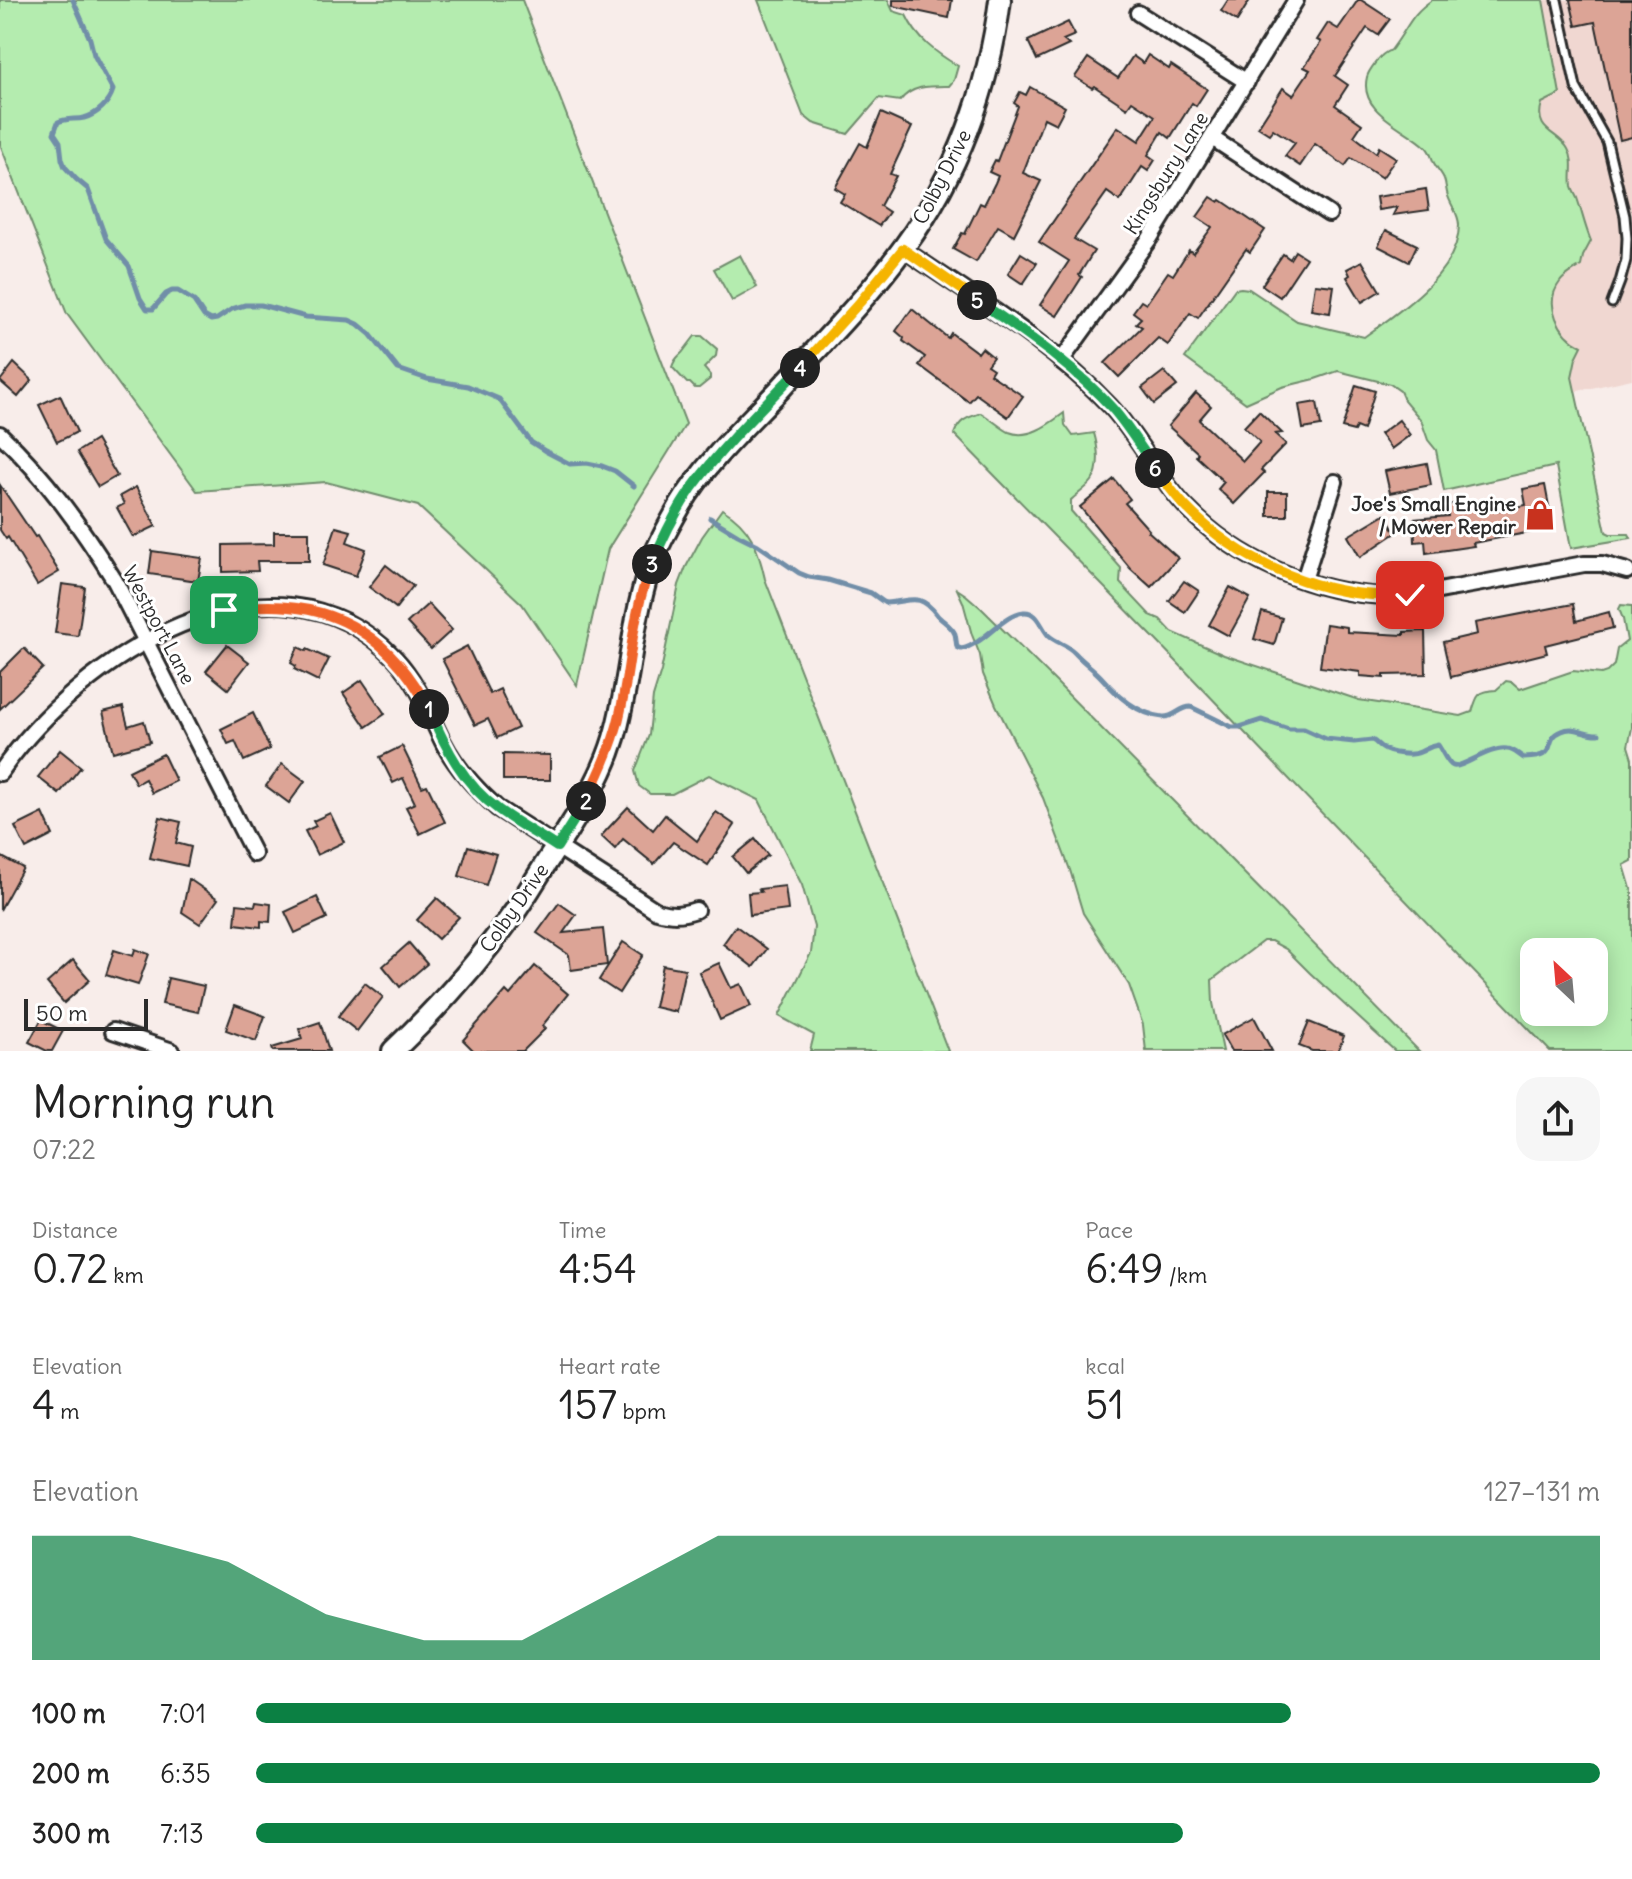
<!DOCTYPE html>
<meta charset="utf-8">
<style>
body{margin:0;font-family:Delius,sans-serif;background:#f6f6f6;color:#222;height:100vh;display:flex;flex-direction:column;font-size:30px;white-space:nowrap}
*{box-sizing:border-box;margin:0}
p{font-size:26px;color:#767676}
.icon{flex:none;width:44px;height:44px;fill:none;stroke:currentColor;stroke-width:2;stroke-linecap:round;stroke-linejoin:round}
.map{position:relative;height:1051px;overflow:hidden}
.sheet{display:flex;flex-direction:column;background:#fff;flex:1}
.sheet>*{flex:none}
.needle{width:52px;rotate:334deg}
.buttons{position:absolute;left:1520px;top:938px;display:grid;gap:16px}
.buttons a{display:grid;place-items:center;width:88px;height:88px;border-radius:16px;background:#fff;box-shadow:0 4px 20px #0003;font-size:40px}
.scale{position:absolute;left:24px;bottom:20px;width:124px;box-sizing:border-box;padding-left:8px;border:4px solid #2b2b2b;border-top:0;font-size:22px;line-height:28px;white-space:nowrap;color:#2b2b2b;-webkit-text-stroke:6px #fff;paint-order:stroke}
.pin{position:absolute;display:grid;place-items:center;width:68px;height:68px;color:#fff;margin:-34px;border-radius:16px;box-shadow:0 4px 12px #0006}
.km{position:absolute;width:40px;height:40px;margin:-20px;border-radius:50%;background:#222;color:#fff;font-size:22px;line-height:40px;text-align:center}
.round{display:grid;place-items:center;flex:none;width:84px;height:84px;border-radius:24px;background:#f6f6f6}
.head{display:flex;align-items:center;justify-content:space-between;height:136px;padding:0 32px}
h1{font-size:44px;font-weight:600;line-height:60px}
.figures{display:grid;grid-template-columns:repeat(3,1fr);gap:12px;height:136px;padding:8px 32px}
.figures div{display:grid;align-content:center}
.figures b{font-size:40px;font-weight:600}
.figures small{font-size:22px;font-weight:400}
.figures p{font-size:22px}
.chart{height:224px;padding:16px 32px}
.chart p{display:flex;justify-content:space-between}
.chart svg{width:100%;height:144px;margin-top:8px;fill:#0b8043;opacity:.7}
ul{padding:0 32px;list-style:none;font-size:26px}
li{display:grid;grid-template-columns:128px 96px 1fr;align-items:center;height:60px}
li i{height:20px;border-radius:10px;background:#0b8043}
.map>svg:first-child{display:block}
.built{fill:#f0d7d1}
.green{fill:#b4ecaf;stroke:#708c6d;stroke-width:2;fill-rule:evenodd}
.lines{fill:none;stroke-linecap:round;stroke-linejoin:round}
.stream{stroke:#718ea8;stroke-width:5}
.building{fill:#dca496;stroke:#2b2b2b;stroke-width:2}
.lane-casing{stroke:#2b2b2b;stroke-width:13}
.street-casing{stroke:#2b2b2b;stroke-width:20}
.secondary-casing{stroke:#2b2b2b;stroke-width:26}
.lane{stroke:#fff;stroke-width:7}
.street{stroke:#fff;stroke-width:14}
.secondary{stroke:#fff;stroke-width:20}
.split-1-casing{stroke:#fff;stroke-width:16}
.split-2-casing{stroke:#fff;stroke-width:16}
.split-3-casing{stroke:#fff;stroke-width:16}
.split-4-casing{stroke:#fff;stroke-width:16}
.split-5-casing{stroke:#fff;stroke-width:16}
.split-6-casing{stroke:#fff;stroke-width:16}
.split-7-casing{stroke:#fff;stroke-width:16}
.split-1{stroke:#f0652b;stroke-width:10}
.split-2{stroke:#22a559;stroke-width:10}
.split-3{stroke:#f0652b;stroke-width:10}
.split-4{stroke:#22a559;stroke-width:10}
.split-5{stroke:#f5b400;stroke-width:10}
.split-6{stroke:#22a559;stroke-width:10}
.split-7{stroke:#f5b400;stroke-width:10}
.labels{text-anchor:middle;stroke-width:6;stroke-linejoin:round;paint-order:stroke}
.street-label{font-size:20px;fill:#2b2b2b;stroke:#fff}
.poi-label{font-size:20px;font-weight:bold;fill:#2b2b2b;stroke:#fff;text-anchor:end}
</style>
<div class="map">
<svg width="1632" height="1051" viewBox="0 0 1632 1051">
<rect width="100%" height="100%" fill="#f8edea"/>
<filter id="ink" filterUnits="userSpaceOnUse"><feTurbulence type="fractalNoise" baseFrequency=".0125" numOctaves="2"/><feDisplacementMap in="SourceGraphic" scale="16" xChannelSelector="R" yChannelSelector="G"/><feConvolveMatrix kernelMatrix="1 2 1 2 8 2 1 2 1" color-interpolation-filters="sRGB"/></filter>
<g filter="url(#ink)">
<path class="built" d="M1472 0H1632V379L1551 397Z"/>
<g class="green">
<path d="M0 0H522L686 424 608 549 577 685 522 604 418 506 326 482 197 491 67 314 0 144Z"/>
<path d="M758 0H888L893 11 906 15C917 39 936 53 958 66L954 80 949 86C930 86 912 85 900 101L879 98 848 134 813 123 803 115Z"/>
<path d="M1432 0H1543L1560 94 1542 103C1533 132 1559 132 1568 149 1575 161 1570 174 1572 187 1573 191 1575 194 1577 198 1582 212 1585 227 1591 241L1583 256 1581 266C1574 271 1565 275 1560 282 1543 304 1559 335 1582 346L1576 358 1572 377 1606 532 1610 534H1629L1631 538 1571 548 1556 466 1444 491 1436 450 1428 440 1421 420 1404 400 1400 391 1390 384 1338 371 1315 379 1282 387 1246 403 1185 358 1235 289 1241 288 1249 289 1297 321 1364 337C1399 312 1459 273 1459 225 1459 214 1451 206 1448 196 1446 191 1446 184 1444 179 1442 173 1437 169 1434 163 1431 157 1431 152 1426 147 1407 128 1358 113 1367 77 1369 70 1379 57 1385 53 1392 48 1389 54 1394 46 1409 26 1410 15 1432 0Z"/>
<path d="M740 255 757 287 732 301 714 269Z"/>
<path d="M695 336H702L717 349 716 356 704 368 710 375V379L699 388H695L690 383H687L672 367C676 355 680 357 685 349 689 344 691 341 695 336Z"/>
<path d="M981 413C990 418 1002 429 1009 432 1029 440 1049 424 1064 413L1065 425 1073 436 1094 433C1098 447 1101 468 1092 481 1087 488 1077 494 1071 500V511L1121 568 1120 583 1150 615 1160 619 1172 632 1224 655 1359 700 1461 716 1472 712C1477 695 1478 691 1496 690L1506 681 1512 682 1520 689 1573 671 1601 674 1607 672 1614 665 1617 649 1627 641 1623 619 1619 609 1621 605 1632 606V728L1628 746 1632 759V861L1624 865 1632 892V1051H1550L1153 637 954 434C960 419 967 418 981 413ZM1534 952H1594V1012H1534Z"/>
<path d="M722 509C751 526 758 548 765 579L948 1051H810L814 1035 779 1016 811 953 814 927 802 885 759 800 709 775 672 794H650L639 786 635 771 649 735 653 697 661 671 679 585 686 567 702 537Z"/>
<path d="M957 589 966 595 981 608 1057 683 1419 1051H1395L1310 973 1286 949 1271 941H1263L1212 980 1213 1003 1223 1051H1146L1143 1025 1129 985 1083 913 1070 870 1043 798 996 705 983 674 980 655 972 635 963 602Z"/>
</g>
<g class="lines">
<g class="stream">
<path d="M73 0 90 39 94 55 113 90C109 103 98 114 84 118 75 120 67 118 58 122L54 133 60 142 62 159 65 167 76 179 88 189 106 239 129 266 140 298 147 309H153L166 294 172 291H178L194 301 204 316 211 320 217 319 232 309 245 305H261L306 317 349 320 358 324 370 334 398 369 427 379 468 386 499 399 531 442 545 451 570 464 587 463 602 466 615 471 634 486"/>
<path d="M710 518 738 535 758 545 799 573 809 577 828 580 871 593 885 603C910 602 919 591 937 615 942 621 952 626 955 634 956 638 956 642 957 647L961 649C985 644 1001 615 1024 612 1038 611 1041 628 1049 636 1057 643 1068 645 1075 653 1083 662 1094 669 1102 678 1118 696 1137 714 1163 717 1174 718 1180 707 1191 707L1232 727H1240L1262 720 1289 729H1304L1326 739 1354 742 1372 740C1376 742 1379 746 1382 748 1390 754 1412 756 1420 752 1427 749 1430 746 1438 745 1442 750 1447 764 1453 766 1460 769 1491 746 1507 749 1514 749 1518 755 1524 758 1563 757 1540 740 1562 731 1575 725 1586 735 1599 734"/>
</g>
</g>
<g class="building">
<path d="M893 0H952L949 18 893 6Z"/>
<path d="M1228 0H1250L1237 21 1221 11Z"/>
<path d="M1358 0H1361L1390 19 1378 35 1367 28 1335 76 1348 85 1335 105 1362 124 1354 136 1376 153 1379 147 1396 158 1382 178 1351 158 1345 166 1315 144 1300 166 1285 156 1295 143 1273 129 1269 134 1258 127 1283 88 1293 95 1310 70 1304 67 1321 42 1317 40 1328 23 1338 29Z"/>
<path d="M1570 0H1632V137L1620 140 1595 22 1576 26Z"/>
<path d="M1068 22 1075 35 1063 40 1069 45 1037 60 1028 41Z"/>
<path d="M1148 55 1169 69 1171 65 1207 89 1196 106 1192 103 1170 138 1162 132 1148 155 1155 160 1148 171 1142 167 1120 201 1107 192 1074 239 1094 251 1079 275 1082 277 1057 316 1040 305 1069 261 1039 242 1118 127 1139 141 1155 116 1132 101 1127 108 1094 86 1092 88 1075 77 1088 58 1118 78 1133 56 1143 63Z"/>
<path d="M1030 87 1065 107 1056 124 1044 118 1023 173 1041 181 1014 235 998 226 976 262 953 249 962 233 965 234 980 203 984 205 995 183 998 176 989 172 995 160 997 161 1018 106 1014 103 1020 92 1026 95Z"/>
<path d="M881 113 912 127 890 174 896 176 880 206 889 212 879 226 840 202 845 194 835 188 860 143 867 147Z"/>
<path d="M1426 189 1429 210 1393 215 1397 207 1378 210 1376 197Z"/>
<path d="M1211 197 1219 202 1221 200 1265 230 1250 252 1246 249 1198 318 1190 313 1168 345 1158 338 1119 377 1105 363 1142 327 1136 323 1141 318 1133 312 1141 301 1146 304 1168 272 1173 275 1189 250 1193 253 1212 227 1197 217Z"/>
<path d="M1386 230 1417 245 1409 262 1378 246Z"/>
<path d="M1295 251 1306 258 1280 297 1262 285 1283 254 1290 259Z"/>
<path d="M1021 253 1037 263 1023 284 1008 274Z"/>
<path d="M1362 261 1380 291 1362 302 1347 277 1350 275 1347 269Z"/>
<path d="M1315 284 1334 286 1330 313 1311 310Z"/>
<path d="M912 309 948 338 951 333 978 353 982 348 993 357 987 365 993 369 990 374 1023 396 1008 417 976 394 969 402 919 365 925 357 903 341 904 338 896 331Z"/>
<path d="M14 363 32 380 18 397 0 381Z"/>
<path d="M1164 371 1177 386 1154 404 1142 388Z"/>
<path d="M1356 385 1375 391 1363 430 1356 427 1354 431 1342 428Z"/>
<path d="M1196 393 1211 406 1199 420 1243 461 1260 442 1244 427 1259 411 1282 433 1275 434 1286 444 1261 470 1264 473 1234 504 1218 489 1224 482 1196 456 1198 453 1168 426Z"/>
<path d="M60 395 77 432 57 442 39 405Z"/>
<path d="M1317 402 1321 426 1303 429 1299 405Z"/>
<path d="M1399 420 1410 435 1391 449 1380 434Z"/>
<path d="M96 440 117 476 98 487 77 452Z"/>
<path d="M1427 463 1431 485 1390 493 1385 471Z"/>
<path d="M1114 479 1130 499 1125 503 1149 530 1148 531 1178 558 1151 587 1130 568 1080 507Z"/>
<path d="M0 485 35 537 37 536 59 572 37 585 8 537 6 539 0 530Z"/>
<path d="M1545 485 1553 528 1473 543 1474 546 1426 553 1425 541 1415 542 1414 519 1448 516 1447 505 1470 502V507L1497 502 1499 510 1526 505 1523 489Z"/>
<path d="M136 487 156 526 133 537 117 508 124 504 120 496Z"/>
<rect x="1268" y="492" width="19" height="24"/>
<path d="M1385 514 1396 533 1360 557 1348 536Z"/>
<path d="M336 527 351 531 347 542 366 549 356 576 323 565Z"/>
<path d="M274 532H309V561H257L258 571 223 572V545L274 544Z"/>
<path d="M152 551 202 558 198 581 149 574Z"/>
<path d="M386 565 413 586 396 608 369 587Z"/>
<path d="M1184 581 1199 591 1185 612 1169 601Z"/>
<path d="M62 584 85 587 78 636 55 633Z"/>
<path d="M1230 587 1250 598 1229 636 1209 625Z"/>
<path d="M428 604 452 630 431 649 407 623Z"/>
<path d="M1573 604 1576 621 1609 612 1613 628 1545 645 1547 653 1451 677 1443 642 1477 634 1475 623Z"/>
<path d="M1262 612 1282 618 1274 645 1254 639Z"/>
<path d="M1326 624 1347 627V632L1404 635V632L1425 631 1426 674 1384 675V678L1360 676V672L1320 667Z"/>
<path d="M227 645 249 662 228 689 206 671Z"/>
<path d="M467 646 490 694 500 689 518 728 497 738 488 719 475 725 442 659Z"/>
<path d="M298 647 306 651 307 649 329 659 318 681 294 669 296 666 291 663Z"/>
<path d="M24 648 43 668 0 709V672Z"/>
<path d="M362 680 385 714 366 727 343 693Z"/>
<path d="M123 707 128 726 144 721 150 742 113 752 103 712Z"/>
<path d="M253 713 270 749 244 761 235 741 228 744 221 729Z"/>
<path d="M402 746 422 787 427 785 445 822 420 834 406 807 415 803 403 778 393 783 380 757Z"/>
<path d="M60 750 81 767 59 794 38 777Z"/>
<path d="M163 754 176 781 152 793 145 779 136 784 129 771Z"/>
<path d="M503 754 550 755V780H503Z"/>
<path d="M282 764 305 781 289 803 266 786Z"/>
<path d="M628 807 653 830 665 815 697 841 716 812 735 825 708 865 673 842 654 864 623 839 615 849 601 836Z"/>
<path d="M43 813 53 835 26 849 15 827Z"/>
<path d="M330 813 344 842 317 855 305 831 316 826 313 821Z"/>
<path d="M160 817 181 822 176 843 191 847 187 866 150 858Z"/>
<path d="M755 839 768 855 746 873 733 857Z"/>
<path d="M468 846 496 854 486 885 459 876Z"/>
<path d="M0 856 23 868 0 910Z"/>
<path d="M189 879 218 899 200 924 182 912Z"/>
<path d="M785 886 788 910 750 915 748 893 761 892 759 889Z"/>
<path d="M317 897 327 918 295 933 285 912Z"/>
<path d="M437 898 459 917 438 939 417 920Z"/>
<path d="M256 902 271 904 270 922 261 921V927L235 924 237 904 255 906Z"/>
<path d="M559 903 576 915 563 933 603 929 607 965 571 970 569 955 537 933Z"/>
<path d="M736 926 767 949 753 967 723 944Z"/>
<path d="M623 942 643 955 619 993 599 980Z"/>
<path d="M409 943 427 964 400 987 383 966Z"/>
<path d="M135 949 149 954 138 985 106 975 114 950 133 956Z"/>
<path d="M73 960 90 980 64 1003 47 983Z"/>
<path d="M719 963 731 988 741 984 751 1006 720 1020 699 972Z"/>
<path d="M663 965 685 969 676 1012 654 1007Z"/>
<path d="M535 966 568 994 542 1026 545 1029 523 1051H474L463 1040 506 991 510 995Z"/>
<path d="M168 978 204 986 198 1012 162 1004Z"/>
<path d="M365 983 383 997 357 1031 338 1016Z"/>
<path d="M235 1005 265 1016 256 1041 226 1030Z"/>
<path d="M1254 1017 1272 1051H1231L1222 1035Z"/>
<path d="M41 1020 63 1031 52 1051H47L29 1042Z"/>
<path d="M320 1022 329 1051H273L272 1048 302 1039 299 1029Z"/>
<path d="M1309 1022 1344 1036 1338 1051H1312L1299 1046Z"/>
</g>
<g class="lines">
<g class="lane-casing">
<path id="lane" d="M1557 0 1576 87 1607 142 1625 216 1627 238 1626 260 1620 282 1612 303"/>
</g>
<g class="street-casing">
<g id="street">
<path d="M1138 13 1247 82"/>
<path d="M1212 138 1329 214"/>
<path d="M903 249C974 298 1051 343 1110 406 1139 437 1157 477 1187 508 1237 560 1314 594 1387 596 1415 597 1443 590 1471 585 1509 578 1546 571 1584 564H1602L1627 571"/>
<path d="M1061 361 1150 238 1296 0"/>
<path d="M0 434C46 477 82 528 115 581L254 854"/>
<path d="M1304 580 1335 482"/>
<path d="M0 773C79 658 272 531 395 658 419 684 428 712 443 742 456 768 476 789 497 808L657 911C671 915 681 915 696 910"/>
<path d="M113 1031 172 1051"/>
</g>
</g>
<g class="secondary-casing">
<path id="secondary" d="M393 1051C438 1008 480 961 516 910 530 890 542 868 556 848 579 813 602 778 614 738 630 684 631 627 648 573 655 550 668 527 680 506 706 462 746 425 781 388 823 342 868 297 904 247 957 175 989 88 1000 0"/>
</g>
<use href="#lane" class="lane"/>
<use href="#street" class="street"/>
<use href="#secondary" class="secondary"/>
</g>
</g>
<g class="lines" filter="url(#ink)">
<g class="split-1-casing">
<path id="split-1" d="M224 610C316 594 385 624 429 709"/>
</g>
<g class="split-2-casing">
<path id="split-2" d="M429 709C445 747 464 785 499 810 517 823 537 834 557 847L586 801"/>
</g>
<g class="split-3-casing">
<path id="split-3" d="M586 801C601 772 615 741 621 709 631 662 633 608 652 564"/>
</g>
<g class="split-4-casing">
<path id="split-4" d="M652 564C663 537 676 511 692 488 724 444 763 407 800 368"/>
</g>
<g class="split-5-casing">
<path id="split-5" d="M800 368 860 302 903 249 977 300"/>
</g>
<g class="split-6-casing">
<path id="split-6" d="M977 300C1024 333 1073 365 1112 408 1128 426 1141 448 1155 468"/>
</g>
<g class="split-7-casing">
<path id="split-7" d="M1155 468C1165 481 1174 495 1186 507 1242 565 1329 601 1410 595"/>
</g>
<use href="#split-1" class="split-1"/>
<use href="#split-2" class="split-2"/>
<use href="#split-3" class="split-3"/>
<use href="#split-4" class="split-4"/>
<use href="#split-5" class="split-5"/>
<use href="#split-6" class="split-6"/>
<use href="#split-7" class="split-7"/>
</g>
<defs>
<g id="shop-bare" transform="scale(2.4)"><path d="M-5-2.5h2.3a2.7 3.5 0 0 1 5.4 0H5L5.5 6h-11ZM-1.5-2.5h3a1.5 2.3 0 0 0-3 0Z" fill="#c8321e" stroke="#fff" stroke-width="2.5" paint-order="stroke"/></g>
</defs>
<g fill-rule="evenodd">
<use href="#shop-bare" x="1540" y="515"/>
</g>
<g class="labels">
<g class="street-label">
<text transform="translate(1166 173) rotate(-58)" y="7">Kingsbury Lane</text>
<text transform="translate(942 177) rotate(-63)" y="7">Colby Drive</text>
<text transform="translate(159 625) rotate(62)" y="7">Westport Lane</text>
<text transform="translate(514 908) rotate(-55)" y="7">Colby Drive</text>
</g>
<g class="poi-label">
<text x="1516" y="511">Joe's Small Engine<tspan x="1516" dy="23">/ Mower Repair</tspan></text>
</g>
</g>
</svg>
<div class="buttons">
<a><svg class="needle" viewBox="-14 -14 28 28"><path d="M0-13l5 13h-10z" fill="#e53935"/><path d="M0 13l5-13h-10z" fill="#767676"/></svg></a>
</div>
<div class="scale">50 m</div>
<div class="pin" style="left:224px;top:610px;background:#1e9e55"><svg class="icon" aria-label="arrive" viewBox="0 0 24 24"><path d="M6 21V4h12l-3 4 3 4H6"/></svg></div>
<div class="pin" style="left:1410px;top:595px;background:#d93025"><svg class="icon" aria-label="check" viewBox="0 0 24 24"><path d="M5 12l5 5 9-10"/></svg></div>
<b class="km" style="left:429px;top:709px">1</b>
<b class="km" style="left:586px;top:801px">2</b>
<b class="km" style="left:652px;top:564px">3</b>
<b class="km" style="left:800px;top:368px">4</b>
<b class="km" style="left:977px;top:300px">5</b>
<b class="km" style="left:1155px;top:468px">6</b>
</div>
<section class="sheet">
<div class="head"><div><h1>Morning run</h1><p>07:22</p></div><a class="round"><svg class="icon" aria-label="share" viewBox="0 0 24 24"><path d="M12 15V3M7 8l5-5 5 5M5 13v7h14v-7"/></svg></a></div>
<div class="figures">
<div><p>Distance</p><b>0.72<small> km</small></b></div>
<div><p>Time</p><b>4:54</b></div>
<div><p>Pace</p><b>6:49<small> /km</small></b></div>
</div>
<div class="figures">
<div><p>Elevation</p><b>4<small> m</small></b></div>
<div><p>Heart rate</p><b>157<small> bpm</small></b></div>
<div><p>kcal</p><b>51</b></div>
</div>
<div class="chart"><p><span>Elevation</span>127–131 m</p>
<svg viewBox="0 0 160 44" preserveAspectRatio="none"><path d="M0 44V6L10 6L20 14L30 30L40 38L50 38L60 22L70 6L80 6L90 6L100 6L110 6L120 6L130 6L140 6L150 6L160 6V44z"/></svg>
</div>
<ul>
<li><b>100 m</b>7:01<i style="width:77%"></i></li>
<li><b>200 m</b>6:35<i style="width:100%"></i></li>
<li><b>300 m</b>7:13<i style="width:69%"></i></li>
</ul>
</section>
